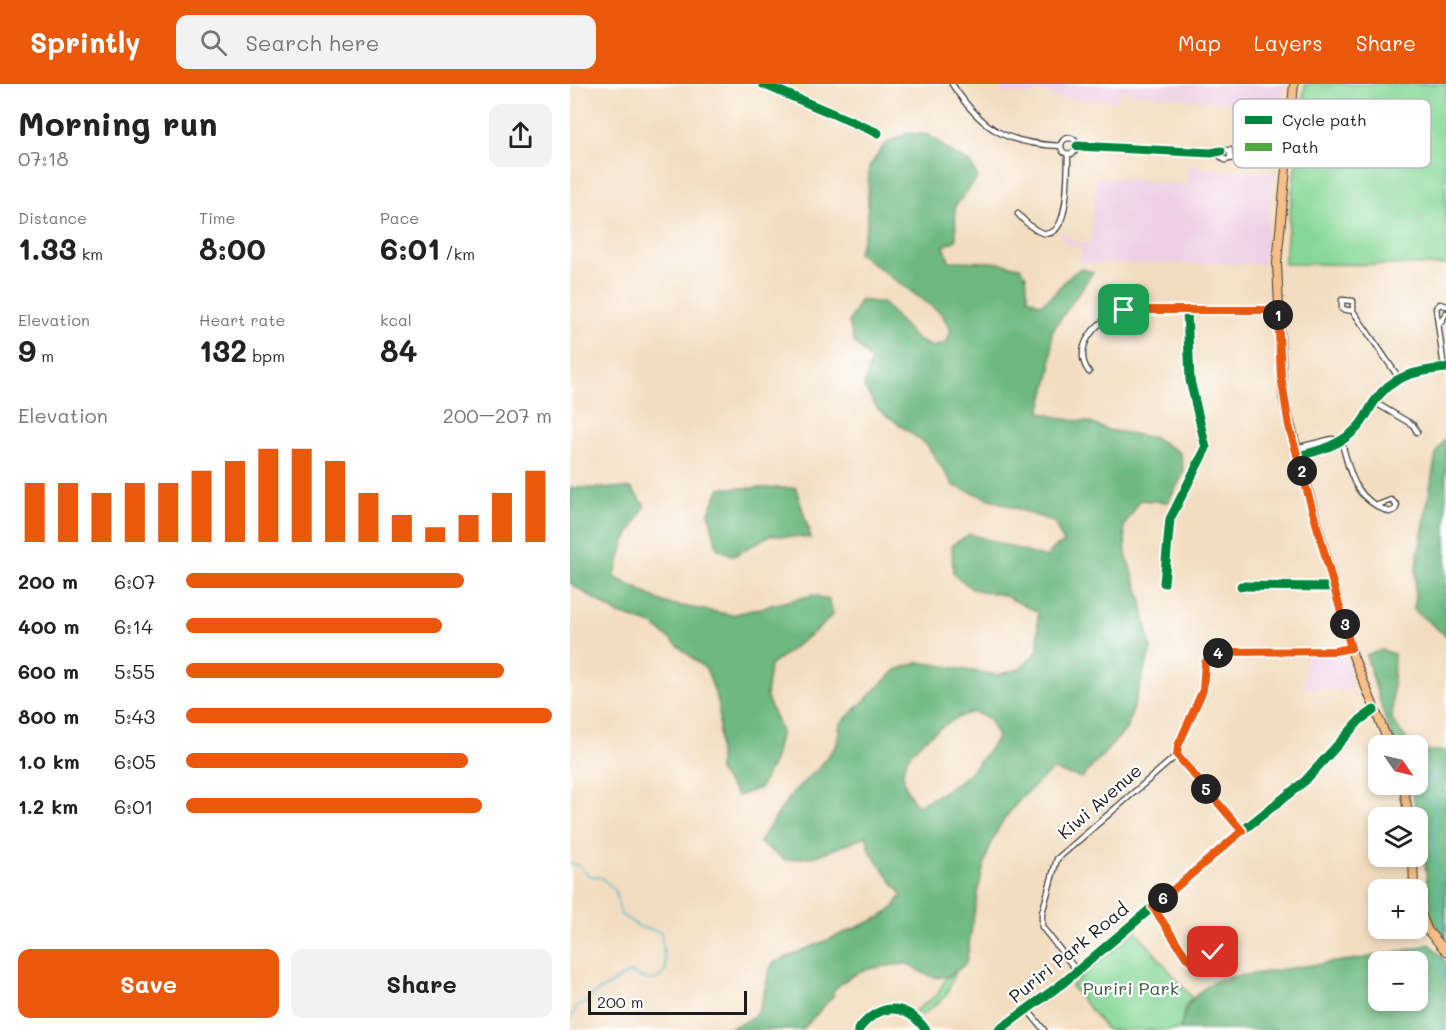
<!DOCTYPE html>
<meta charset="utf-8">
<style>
body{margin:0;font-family:Mali,sans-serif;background:#f2f2f2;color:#222;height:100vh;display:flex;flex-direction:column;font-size:22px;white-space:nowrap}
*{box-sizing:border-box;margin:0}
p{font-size:20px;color:#767676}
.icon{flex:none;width:33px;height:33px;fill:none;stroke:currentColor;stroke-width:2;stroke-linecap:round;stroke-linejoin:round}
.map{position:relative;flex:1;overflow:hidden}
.side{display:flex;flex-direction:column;background:#fff;width:570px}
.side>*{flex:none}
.needle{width:39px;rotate:124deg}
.buttons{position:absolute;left:798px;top:651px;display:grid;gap:12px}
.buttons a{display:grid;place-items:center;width:60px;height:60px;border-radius:12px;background:#fff;box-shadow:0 3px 9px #0003;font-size:30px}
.scale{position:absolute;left:18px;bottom:15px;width:159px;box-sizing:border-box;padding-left:6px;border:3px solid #1c1c1c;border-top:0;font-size:16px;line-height:21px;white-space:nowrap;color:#1c1c1c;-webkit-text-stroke:4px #fff;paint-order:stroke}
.pin{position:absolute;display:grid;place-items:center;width:51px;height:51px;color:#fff;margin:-26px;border-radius:12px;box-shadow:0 3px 9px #0006}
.km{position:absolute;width:30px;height:30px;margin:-15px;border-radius:50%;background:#222;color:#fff;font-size:16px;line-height:30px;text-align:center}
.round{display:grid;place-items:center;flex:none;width:63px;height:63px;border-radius:12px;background:#f2f2f2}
.head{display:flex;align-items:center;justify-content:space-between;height:102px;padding:0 18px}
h1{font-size:33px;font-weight:700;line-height:45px}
.metrics{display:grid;grid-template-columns:repeat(3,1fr);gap:9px;height:102px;padding:6px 18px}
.metrics div{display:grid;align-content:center}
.metrics b{font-size:30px;font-weight:700}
.metrics small{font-size:16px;font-weight:400}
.metrics p{font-size:16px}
.chart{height:168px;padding:12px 18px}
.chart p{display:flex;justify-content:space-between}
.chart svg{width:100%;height:108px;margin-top:6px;stroke:#ea580c;stroke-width:6}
.primary-button{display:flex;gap:12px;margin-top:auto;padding:12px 18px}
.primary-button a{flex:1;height:69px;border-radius:12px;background:#ea580c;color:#fff;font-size:24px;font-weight:700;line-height:69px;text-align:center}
.primary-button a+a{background:#f2f2f2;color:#222}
ul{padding:0 18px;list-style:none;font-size:20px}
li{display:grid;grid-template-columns:96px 72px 1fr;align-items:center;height:45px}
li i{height:15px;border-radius:8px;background:#ea580c}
header{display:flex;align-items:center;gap:36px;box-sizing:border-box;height:84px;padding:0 30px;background:#ea580c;color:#fff}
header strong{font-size:28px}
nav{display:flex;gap:33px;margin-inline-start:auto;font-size:21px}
.search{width:420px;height:54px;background:#f2f2f2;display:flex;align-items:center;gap:15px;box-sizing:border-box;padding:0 21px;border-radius:12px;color:#767676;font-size:22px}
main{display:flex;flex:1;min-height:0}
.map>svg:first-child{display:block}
.built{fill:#efd0e6}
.green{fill:#86d797;stroke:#517a5a;stroke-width:1.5}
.forest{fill:#6cb880;stroke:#446a4e;stroke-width:1.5;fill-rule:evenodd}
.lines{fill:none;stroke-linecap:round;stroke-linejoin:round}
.stream{stroke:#52bad0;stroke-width:1.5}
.street-casing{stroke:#3c3935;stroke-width:7}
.primary-casing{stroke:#3c3935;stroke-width:10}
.street{stroke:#fff;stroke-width:4.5}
.primary{stroke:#f7be87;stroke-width:8}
.quiet{stroke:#52a943;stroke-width:8;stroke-dasharray:15 8;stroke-linecap:butt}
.cycleway-casing{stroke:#fff;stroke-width:13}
.cycleway{stroke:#00873e;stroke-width:9}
.route-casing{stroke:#fff;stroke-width:12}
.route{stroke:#ea580c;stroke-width:8}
.labels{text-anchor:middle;stroke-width:4.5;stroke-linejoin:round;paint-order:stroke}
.street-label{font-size:18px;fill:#1c1c1c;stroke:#fff}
.park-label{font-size:18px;fill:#415d47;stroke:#fff}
.key{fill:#fff;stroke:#bbb;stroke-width:1.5}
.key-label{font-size:16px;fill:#1c1c1c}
</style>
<header>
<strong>Sprintly</strong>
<div class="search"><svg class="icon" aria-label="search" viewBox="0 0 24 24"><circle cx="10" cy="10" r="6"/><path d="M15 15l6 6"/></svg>Search here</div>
<nav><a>Map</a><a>Layers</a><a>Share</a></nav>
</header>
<main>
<section class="side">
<div class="head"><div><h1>Morning run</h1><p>07:18</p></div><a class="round"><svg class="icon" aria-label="share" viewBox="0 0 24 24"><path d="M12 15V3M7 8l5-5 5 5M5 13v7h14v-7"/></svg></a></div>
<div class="metrics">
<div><p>Distance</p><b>1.33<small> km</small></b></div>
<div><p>Time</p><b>8:00</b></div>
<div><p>Pace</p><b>6:01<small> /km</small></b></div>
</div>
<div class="metrics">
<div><p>Elevation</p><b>9<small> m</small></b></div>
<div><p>Heart rate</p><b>132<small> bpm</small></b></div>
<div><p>kcal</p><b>84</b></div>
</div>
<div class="chart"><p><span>Elevation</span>200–207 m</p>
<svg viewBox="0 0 160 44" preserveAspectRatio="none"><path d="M5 44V20M15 44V20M25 44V24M35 44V20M45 44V20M55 44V15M65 44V11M75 44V6M85 44V6M95 44V11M105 44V24M115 44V33M125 44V38M135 44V33M145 44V24M155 44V15"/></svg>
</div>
<ul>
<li><b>200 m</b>6:07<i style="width:76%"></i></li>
<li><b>400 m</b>6:14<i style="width:70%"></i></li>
<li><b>600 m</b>5:55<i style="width:87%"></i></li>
<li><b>800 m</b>5:43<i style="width:100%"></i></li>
<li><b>1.0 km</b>6:05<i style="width:77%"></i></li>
<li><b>1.2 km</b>6:01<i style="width:81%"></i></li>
</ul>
<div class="primary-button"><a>Save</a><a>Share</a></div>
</section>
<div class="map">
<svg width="876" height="946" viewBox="0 0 876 946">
<rect width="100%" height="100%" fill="#fff"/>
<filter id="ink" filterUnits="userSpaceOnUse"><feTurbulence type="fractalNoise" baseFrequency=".0167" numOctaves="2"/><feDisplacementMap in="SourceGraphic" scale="12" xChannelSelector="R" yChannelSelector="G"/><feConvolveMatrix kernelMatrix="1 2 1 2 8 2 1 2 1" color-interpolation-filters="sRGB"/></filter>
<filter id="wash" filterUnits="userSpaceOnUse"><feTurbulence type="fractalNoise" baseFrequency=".008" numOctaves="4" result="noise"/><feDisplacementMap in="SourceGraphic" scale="24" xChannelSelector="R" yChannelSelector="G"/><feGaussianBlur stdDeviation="1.35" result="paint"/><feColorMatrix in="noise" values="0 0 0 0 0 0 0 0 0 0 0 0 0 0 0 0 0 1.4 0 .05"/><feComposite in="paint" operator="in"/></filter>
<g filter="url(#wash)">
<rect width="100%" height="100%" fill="#f3ddc0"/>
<g class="built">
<path d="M431 0H715L712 25 548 7 547 17 494 14 492 17 466 5 463 11 430 9Z"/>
<path d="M618 81 646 86 707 88 706 94 702 97 694 180 510 179 511 162 498 161 488 150 491 147 504 158 520 159 526 93 616 101Z"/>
<path d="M735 571 777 572 781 606 734 605Z"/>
</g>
<g class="green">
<path d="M735 0H876V181L714 180Z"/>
<path d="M566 847 622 914 615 923 610 946H537L501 902Z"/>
<path d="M385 889 376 912 352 931 345 927 368 910 376 894Z"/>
</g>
<g class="forest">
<path d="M337 49 359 51 383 70 400 78 408 94 385 122 386 156 374 162 379 177 423 178 450 183 456 192 458 214 470 220C489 212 489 196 511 185L523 188 482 247 481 286 470 328 494 335 518 338 538 346 585 354 610 369 614 389 598 418 570 416 554 442 556 471 571 514 581 565 557 644 512 694 482 686C463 703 445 718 431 740 410 772 403 840 396 879 374 900 362 896 338 880 307 882 284 884 262 908L264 911 232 946H157C164 942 176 938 183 933 197 920 193 895 203 879L311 833 324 823 332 811 299 766 297 752 246 772 215 776 189 758 223 708 250 683 267 660 270 640 326 586 349 578 427 591 450 585 468 567V528L433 511 402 505 383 489 382 461 400 450 476 474 484 464 494 459 484 438 384 402 357 361 308 325 294 303 301 276 284 258 279 238 290 216 313 219 347 256 363 263 376 259 381 247 372 230 288 169 297 142 299 83 315 60ZM404 628 419 635 428 653C400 693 390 700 347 722 339 712 330 695 334 682 342 659 382 633 404 628Z"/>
<path d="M876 353V552L844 526 846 484 866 370Z"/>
<path d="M0 404H61L75 422 55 457 44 493 95 519 162 531 243 511 259 516 263 529 253 541 200 582 196 612 211 647 204 677 190 704 168 712 149 688V621L137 586 83 541 46 529 0 499Z"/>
<path d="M150 404H226L241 454 200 451 164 472 147 464 139 428Z"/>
<path d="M812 566 824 570 822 636 841 661H826L815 635 796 571Z"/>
<path d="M848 667H876V854L862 836 852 756 841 701 848 700Z"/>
<path d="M860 860 876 878V946H610C615 922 623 908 647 897 661 891 681 891 696 888 750 878 807 876 860 860ZM808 878H848V916H808Z"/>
</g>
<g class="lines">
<g class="stream">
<path d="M876 512 874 515 876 522"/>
<path d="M0 779 9 782 18 791 32 794 45 806 51 831 70 843 91 848 96 886 88 895C75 898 71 892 60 888L21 912 15 920 7 922 0 936"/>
<path d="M875 858 865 779V723L859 708 861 697 872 683H876"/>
<path d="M871 873 869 879 876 901"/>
<path d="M818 946 825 944 850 946"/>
<path d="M868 946 876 941"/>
</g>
</g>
</g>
<g filter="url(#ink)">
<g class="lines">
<g class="street-casing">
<g id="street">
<path d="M193 0 308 49"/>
<path d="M382 0C412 46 437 60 491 62"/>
<circle cx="499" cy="62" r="8"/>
<path d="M507 62 641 69 651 67"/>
<path d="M660 74V66L651 67 650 72 655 76 672 72 717 75"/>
<path d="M448 130C500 188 497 101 498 70"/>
<path d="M783 227 772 225V216L783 217V227L829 294"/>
<path d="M870 239 876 229"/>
<path d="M874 284 866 224 870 220 876 222"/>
<path d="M519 288C498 260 536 227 562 225L708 226"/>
<path d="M804 318 843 341 847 348"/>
<path d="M771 356C781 390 782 413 819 428L825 426 827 421 821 416 808 421"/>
<path d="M726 364 762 355 768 356"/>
<path d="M728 372C749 367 770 361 786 345 794 338 798 327 804 318 822 291 846 287 876 284"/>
<path d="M594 499 600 435 636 364 620 296 617 226"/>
<path d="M671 502 764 503"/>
<path d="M672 747 607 671 608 662 633 606 635 579 642 571 654 568 765 567 781 564"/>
<path d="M583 823 616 873 623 878 632 877 643 868"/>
<path d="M507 887 472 843V829L487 775 607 671"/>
<path d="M457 925 474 946"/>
<path d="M288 946C310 918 335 918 356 946"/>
<path d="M429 946 493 899 672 747 735 697 790 636 804 626"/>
</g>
</g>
<g class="primary-casing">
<g id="primary">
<path d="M724 0 707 179 713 313 783 572 820 662"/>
<path d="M833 700 839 734"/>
<path d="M843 772 844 806"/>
<path d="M848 823 858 847 876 867"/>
</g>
</g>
<use href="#street" class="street"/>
<use href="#primary" class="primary"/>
<path class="quiet" d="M583 823 616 873 623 878 632 877 643 868"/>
<g class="cycleway-casing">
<g id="cycleway">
<path d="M193 0 308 49"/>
<path d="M507 62 641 69 651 67"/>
<path d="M728 372C749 367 770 361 786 345 794 338 798 327 804 318 822 291 846 287 876 284"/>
<path d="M594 499 600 435 636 364 620 296 617 226"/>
<path d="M671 502 764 503"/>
<path d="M288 946C310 918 335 918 356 946"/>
<path d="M429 946 493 899 672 747 735 697 790 636 804 626"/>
</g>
</g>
<use href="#cycleway" class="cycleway"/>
</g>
</g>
<g class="lines" filter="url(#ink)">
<g class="route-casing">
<path id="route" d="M554 226H708L711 292 719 342 781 564 765 567 654 568 642 571 635 579 633 606 608 662 607 671 672 747 583 823 616 873 623 878 632 877 643 868"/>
</g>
<use href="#route" class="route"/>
</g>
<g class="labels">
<g class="street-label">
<text transform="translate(530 718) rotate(-41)" y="6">Kiwi Avenue</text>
<text transform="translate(499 869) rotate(-39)" y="6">Puriri Park Road</text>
</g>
<g class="park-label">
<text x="561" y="911">Puriri Park</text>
</g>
</g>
<rect x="663" y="15" width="198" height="69" rx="9" class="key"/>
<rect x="675" y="32" width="27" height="8" fill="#00873e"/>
<rect x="675" y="59" width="27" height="8" fill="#52a943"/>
<g class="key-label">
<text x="712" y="42">Cycle path</text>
<text x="712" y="69">Path</text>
</g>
</svg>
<div class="buttons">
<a><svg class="needle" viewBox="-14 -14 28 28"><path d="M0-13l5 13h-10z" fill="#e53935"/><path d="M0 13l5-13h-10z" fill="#767676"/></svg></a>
<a><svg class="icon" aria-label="layers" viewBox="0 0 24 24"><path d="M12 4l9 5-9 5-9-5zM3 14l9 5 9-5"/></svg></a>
<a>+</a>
<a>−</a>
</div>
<div class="scale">200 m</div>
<div class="pin" style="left:554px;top:226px;background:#1e9e55"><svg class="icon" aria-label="arrive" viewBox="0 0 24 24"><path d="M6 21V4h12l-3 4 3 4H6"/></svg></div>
<div class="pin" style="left:643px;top:868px;background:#d93025"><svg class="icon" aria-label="check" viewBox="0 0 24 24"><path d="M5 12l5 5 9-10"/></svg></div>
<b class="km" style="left:708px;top:231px">1</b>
<b class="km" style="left:732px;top:387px">2</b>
<b class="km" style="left:775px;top:540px">3</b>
<b class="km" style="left:648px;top:569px">4</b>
<b class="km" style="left:636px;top:705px">5</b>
<b class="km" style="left:593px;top:814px">6</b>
</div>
</main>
